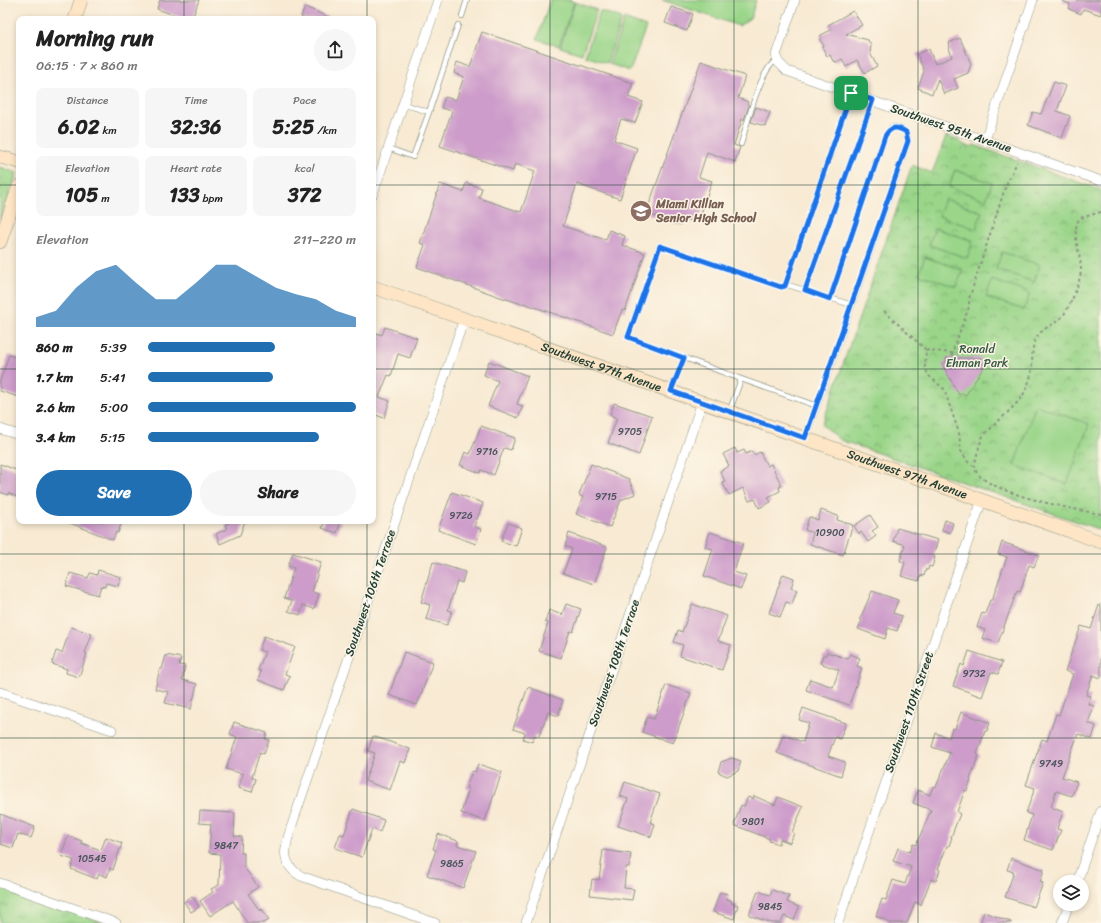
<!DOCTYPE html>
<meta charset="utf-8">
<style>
body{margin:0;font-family:Sriracha,sans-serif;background:#f6f6f6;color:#222;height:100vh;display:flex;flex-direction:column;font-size:15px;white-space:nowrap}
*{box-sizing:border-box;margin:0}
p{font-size:13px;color:#767676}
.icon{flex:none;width:22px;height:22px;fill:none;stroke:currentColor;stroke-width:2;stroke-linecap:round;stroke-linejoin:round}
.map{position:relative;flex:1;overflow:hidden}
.side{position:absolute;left:16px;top:16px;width:360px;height:508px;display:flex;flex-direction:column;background:#fff;border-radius:8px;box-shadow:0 2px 6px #0003}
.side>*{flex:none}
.fabs{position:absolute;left:1053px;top:875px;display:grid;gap:8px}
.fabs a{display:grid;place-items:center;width:36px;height:36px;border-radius:50%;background:#fff;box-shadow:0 2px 6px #0003;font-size:20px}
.pin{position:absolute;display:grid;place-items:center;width:34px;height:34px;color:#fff;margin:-17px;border-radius:8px;box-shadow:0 2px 6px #0006}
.round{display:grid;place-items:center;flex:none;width:42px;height:42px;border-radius:21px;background:#f6f6f6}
.head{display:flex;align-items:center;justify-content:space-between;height:68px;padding:0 20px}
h1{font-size:22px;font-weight:700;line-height:30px}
.stats{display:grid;grid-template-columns:repeat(3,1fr);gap:6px;height:68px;padding:4px 20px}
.stats div{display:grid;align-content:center;border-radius:8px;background:#f6f6f6;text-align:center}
.stats b{font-size:20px;font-weight:700}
.stats small{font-size:11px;font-weight:400}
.stats p{font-size:11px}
.chart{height:112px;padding:8px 20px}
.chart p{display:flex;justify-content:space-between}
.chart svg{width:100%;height:72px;margin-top:4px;fill:#1f6fb2;opacity:.7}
.primary-button{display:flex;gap:8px;margin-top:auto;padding:8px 20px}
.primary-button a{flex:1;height:46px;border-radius:24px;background:#1f6fb2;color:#fff;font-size:16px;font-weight:700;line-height:46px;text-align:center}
.primary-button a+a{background:#f6f6f6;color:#222}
ul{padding:0 20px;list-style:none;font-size:13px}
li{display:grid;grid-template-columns:64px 48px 1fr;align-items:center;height:30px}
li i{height:10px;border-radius:5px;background:#1f6fb2}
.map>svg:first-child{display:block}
.grass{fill:url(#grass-tufts);stroke:#5c895e}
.park{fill:url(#park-crowns);stroke:#5c895e}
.pitch{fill:#9ad589;stroke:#5c895e}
.building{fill:#cd9cca}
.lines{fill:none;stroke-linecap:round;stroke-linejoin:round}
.lane-casing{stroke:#8c9484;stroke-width:6}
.street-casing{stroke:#8c9484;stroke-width:10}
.secondary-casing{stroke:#8c9484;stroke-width:14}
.path{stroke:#8c9484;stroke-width:2;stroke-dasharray:3 3;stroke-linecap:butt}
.lane{stroke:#fff;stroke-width:4.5}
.street{stroke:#fff;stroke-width:9}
.secondary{stroke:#fde5c5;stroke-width:13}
.route-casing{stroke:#fff;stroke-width:8}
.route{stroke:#1a73e8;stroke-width:5}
.grid{fill:none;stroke:#1f3d34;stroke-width:1;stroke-opacity:0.55}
.labels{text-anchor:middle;stroke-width:3;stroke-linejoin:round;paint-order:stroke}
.number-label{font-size:10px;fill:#4a555a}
.street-label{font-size:12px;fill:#1f3d34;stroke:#fcf5e5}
.education-label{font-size:12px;font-weight:bold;fill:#785e54;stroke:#fcf5e5;text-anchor:start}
.park-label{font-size:12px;fill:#385b45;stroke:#fcf5e5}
</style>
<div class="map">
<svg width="1101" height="923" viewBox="0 0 1101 923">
<defs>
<pattern id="grass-tufts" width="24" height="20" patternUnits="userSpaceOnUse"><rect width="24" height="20" fill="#9ad589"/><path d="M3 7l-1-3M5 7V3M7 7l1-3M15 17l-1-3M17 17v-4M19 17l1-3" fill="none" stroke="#7dae71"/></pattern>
<pattern id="park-crowns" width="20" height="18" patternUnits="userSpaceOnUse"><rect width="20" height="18" fill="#9ad589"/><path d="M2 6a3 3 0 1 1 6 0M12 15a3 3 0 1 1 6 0" fill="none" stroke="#7dae71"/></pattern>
</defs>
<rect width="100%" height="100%" fill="#fcf5e5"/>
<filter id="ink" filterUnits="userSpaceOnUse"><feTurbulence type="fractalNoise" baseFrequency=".025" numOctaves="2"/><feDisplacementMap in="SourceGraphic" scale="8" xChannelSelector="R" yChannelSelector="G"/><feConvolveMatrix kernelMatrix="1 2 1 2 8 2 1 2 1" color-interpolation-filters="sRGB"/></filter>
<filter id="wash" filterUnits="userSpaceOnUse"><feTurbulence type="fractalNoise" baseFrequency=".012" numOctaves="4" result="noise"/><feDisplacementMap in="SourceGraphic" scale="16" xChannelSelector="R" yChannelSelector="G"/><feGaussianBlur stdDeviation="0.9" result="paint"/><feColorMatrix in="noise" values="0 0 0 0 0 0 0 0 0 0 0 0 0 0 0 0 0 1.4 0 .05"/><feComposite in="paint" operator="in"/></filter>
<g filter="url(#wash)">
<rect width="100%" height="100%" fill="#f8ead3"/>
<g class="grass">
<path d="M0 167 17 173 0 220Z"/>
<path d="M0 886 104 923H0Z"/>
</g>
<path class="park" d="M946 136 960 141 963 144 970 147 974 145 1101 190V530L840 440 822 425 912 165 932 173Z"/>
<g class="pitch">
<path d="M550 0H569L574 2 559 46 537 39Z"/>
<path d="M662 0H756L751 17 739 26Z"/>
<path d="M575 2 597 10 582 54 560 47Z"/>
<path d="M600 11 622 18 607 63 585 56Z"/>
<path d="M624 19 646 27 630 71 609 64Z"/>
<path d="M955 170 992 183 986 200 949 187Z"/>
<path d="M945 199 982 212 976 229 939 216Z"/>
<path d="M935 228 973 241 967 258 929 245Z"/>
<path d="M1002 252 1040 265 1034 282 996 269Z"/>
<path d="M925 257 963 270 956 287 919 274Z"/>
<path d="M992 280 1030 293 1024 310 986 297Z"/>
<path d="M1036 405 1089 424 1067 484 1014 465Z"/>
</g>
<g id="blocks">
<g class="building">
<path d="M160 0H199L192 19H186L157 9Z"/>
<path d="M1062 0H1101V15L1083 9 1081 14 1069 9 1070 4 1062 1Z"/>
<path d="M305 7 333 19H305L301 17Z"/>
<path d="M671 7 693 14 687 31 665 23Z"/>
<path d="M853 11 862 25 846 34 868 40 871 46 870 53 877 66 865 73 857 60 846 67 842 59 837 62 833 61 830 55 827 56 822 47 824 46 820 40 821 35 831 30 828 25Z"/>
<path d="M482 32 633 83 628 97 643 102 635 123 621 119 614 140 637 148 620 199 577 184 563 226 606 240 609 230 625 236 622 245 645 253 625 311 622 310 613 334 523 303 522 304 500 297 417 267 425 245 420 243 440 184 463 192 466 183 482 188 479 198 521 212 535 171 515 164 513 171 440 146 452 111 441 108 445 97 456 100 464 77 454 73 457 62 470 67Z"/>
<path d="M960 38 971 64 968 73 954 79 958 88 944 94 938 79 932 94 918 88 924 71 917 54 929 49 935 64 952 57 949 48 950 47 949 43Z"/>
<path d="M701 61 745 76 738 98 748 102 747 104 749 105 744 120 742 119 734 145 740 147 735 162 707 152 699 177 712 181 698 223 683 218 681 225 646 213Z"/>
<path d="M1054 82 1066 86 1057 111 1070 116 1062 138 1028 125 1033 112 1041 114Z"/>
<path d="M756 107 770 112 765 126 751 122Z"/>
<path d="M385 327 417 338 410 358 398 354 391 376 388 375 379 397 390 401 384 418 373 414V343L376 333 382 335Z"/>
<path d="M9 355 19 358V397L0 391V381Z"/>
<path d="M946 358H981V363L985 365 966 395 962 393 959 395 942 364 946 362Z"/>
<path d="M489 361 528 376 517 404 523 406 518 418 488 406 498 381 484 375Z"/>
<path d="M614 403 652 416 639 455 608 443 617 418 610 415Z"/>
<path d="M481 426 515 438 511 450 504 448 494 475 481 470 480 473 460 465 465 452 470 454Z"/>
<path d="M735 448 737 453 744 450 746 454 752 451 754 455 760 452 767 466 771 464 782 486 779 487 780 491 768 497 771 502 759 508 755 499 749 501 743 488 729 495 722 482 725 481 720 471 729 466 723 454Z"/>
<path d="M0 464 19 471V498L8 493V495L0 492Z"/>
<path d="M591 464 629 479 635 494 621 500 610 527 576 514 583 497 579 495Z"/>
<path d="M452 492 483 503 474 527 481 529 476 544 438 530Z"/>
<path d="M821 510 838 516 837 520 853 525 843 555 810 544 813 533 805 530 809 517 818 520Z"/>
<path d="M870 515 878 527 872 531 876 536 868 542 861 532 859 534 854 526Z"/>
<path d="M945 520 953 523 950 533 942 530Z"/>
<path d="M65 521H122L118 533 116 532 113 540Z"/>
<path d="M231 521H245L240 535 220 544 216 534 227 529 225 525Z"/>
<path d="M325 521H341L337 533 322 528Z"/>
<path d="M508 523 522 528 516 546 501 541Z"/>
<path d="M897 528 938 540 933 556 935 557 932 567 929 566 928 570 926 569 924 576 921 575 919 581 901 576 905 562 900 561 905 545 893 541Z"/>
<path d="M710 532 743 543 734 572 746 576 741 589 704 576 713 549 705 547Z"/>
<path d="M569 533 607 547 594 584 563 573 572 549 565 546Z"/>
<path d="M1002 542 1039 555 1034 567 1029 565 1020 592 1017 591 998 643 982 638 985 630 977 627 982 613 985 614 990 600H992L1007 557 998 554Z"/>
<path d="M293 553 321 562 312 592 319 594 314 609 303 605 300 615 288 611 292 601 284 598 294 568 288 566Z"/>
<path d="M433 562 465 572 462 583 457 581 448 610 452 611 447 625 426 619 430 605 421 602Z"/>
<path d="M98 570 121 577 118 586 106 583 105 587 101 586 98 595 66 586 70 573 88 578 90 573 97 575Z"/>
<path d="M783 574 794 578 791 588 797 590 792 604 786 602 780 617 769 613Z"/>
<path d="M872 591 898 600 893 613 902 616 897 631 888 628 885 639 858 629 862 620 860 619Z"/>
<path d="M566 604 581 609 573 632 570 631 561 658 539 651 548 623 545 622 549 610 562 615Z"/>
<path d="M692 604 727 616 718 641 731 645 722 670 680 656 683 645 674 642 678 630 682 632Z"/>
<path d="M1099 605H1101V678L1093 675 1086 695 1091 696 1088 704 1094 706 1088 723 1096 726 1092 739 1078 734 1062 777 1077 782 1072 796 1056 791 1051 807 1063 812 1057 829 1061 830 1053 850 1024 840 1032 815 1026 813 1035 788 1026 785 1042 739 1047 741 1056 714 1059 715 1073 674 1065 671 1081 626 1091 629Z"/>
<path d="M71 627 92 634 85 653 87 654 79 677 66 673 67 669 52 664 56 651 62 653Z"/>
<path d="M264 636 295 647 285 674 290 676 284 690 258 680 261 671 258 670 265 652 259 650Z"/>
<path d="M969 651 1002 662 998 674 991 672 982 697 953 686 961 664 964 666Z"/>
<path d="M404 652 433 662 417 705 389 695Z"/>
<path d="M827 652 848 659 850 654 860 658 857 666 862 668 849 705 806 690 810 679 833 687 839 670 820 663 823 655H826Z"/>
<path d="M166 655 181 658 179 665 185 666 182 680 197 684 191 709 165 703 168 692 155 689 160 669H162Z"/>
<path d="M666 685 691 693 673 743 642 732 647 717 654 719Z"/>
<path d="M528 687 563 700 558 716 548 712 539 736 535 735 532 742 523 739 525 733 513 729Z"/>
<path d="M803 708 846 723 840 739 835 737 828 756 845 762 841 776 777 753 783 735 803 742 809 723 799 720Z"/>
<path d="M961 712 990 723 987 731H985L977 754 979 755 970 779 971 780 967 791 965 790 957 812 960 814 951 837H952L949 846H947L938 869 940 870 936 881 931 879 921 905 915 902 907 923H888V921L876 916 882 899 886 900 893 880 905 884 911 867 893 861 898 848 910 852 913 844 916 845 931 810 913 803 918 790 930 795 933 786 936 787 950 753 932 747 936 733 949 738 952 728 955 729Z"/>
<path d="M234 722 267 733 265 739 269 740 264 754 260 752 252 777 256 779 252 792 238 788 243 774 226 769 237 737 230 734Z"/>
<path d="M373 736 410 749 405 763 400 761 390 790 365 781 375 753 368 751Z"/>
<path d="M732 758 741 761 738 771 727 776 718 772 721 762Z"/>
<path d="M478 764 502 772 485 821 461 813 469 789 466 788 472 771 475 772Z"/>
<path d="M625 782 660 794 650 822 655 824 651 837 618 826 628 799 620 796Z"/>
<path d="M754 796 775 805 778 797 803 807 792 832 794 833 790 843 780 839 779 844 769 841 770 839 734 825 741 805 744 806 748 797 753 799Z"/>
<path d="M353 809 384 820 380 832 372 829 362 857 335 848 340 834 344 835Z"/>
<path d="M200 811 235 813 234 836 242 837 241 853H244V867L258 887 248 894 260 911 262 909 269 920 264 923H247L233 901 210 916 200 901 213 892 211 889 219 885 220 854 209 853 211 824 199 823Z"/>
<path d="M0 814 35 827 31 838 18 834 13 848 0 844Z"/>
<path d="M438 834 458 841 457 845 476 851 463 888 427 875 436 850 433 849Z"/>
<path d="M68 836 82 841 81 843 101 850 106 837 122 843 113 870 110 868 107 877 99 874 97 879 71 869 74 860 61 856Z"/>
<path d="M603 850 631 854 629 867H626L624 888 634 889 632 900 590 895 592 879 599 880Z"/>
<path d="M1011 858 1044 870 1040 882 1043 883 1034 907 1005 897 1014 872 1007 870Z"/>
<path d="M772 890 789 896 787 902 799 907 794 920 784 916 781 923H771L749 915 758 891 770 895Z"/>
<path d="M720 892 728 894 727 899 732 901 731 903 738 905 734 919 713 912Z"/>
<path d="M192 896 199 907 191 912 184 902Z"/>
<path d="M984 912 1011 922V923H980Z"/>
</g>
</g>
</g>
<g filter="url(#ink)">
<use href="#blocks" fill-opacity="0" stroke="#8c9484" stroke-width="1"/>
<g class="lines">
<g class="lane-casing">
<g id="lane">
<path d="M462 16 467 0"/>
<path d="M403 104 429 112 458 25"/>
<path d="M741 144C747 125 760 68 777 60"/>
<path d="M388 148 413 157 429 112"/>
<path d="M785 286 851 93"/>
<path d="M805 290 873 100"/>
<path d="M830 299 885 136 892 127C903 127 910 134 907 145L852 305"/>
<path d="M741 379 628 337 660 246 781 287 788 285 852 305 817 406"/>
<path d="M671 390 684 358"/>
<path d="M730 410 741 379 817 406 806 437"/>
</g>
</g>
<g class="street-casing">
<g id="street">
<path d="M795 0 776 55 778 62 787 71 1101 181"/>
<path d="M985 140 1033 0"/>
<path d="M373 194 438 0"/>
<path d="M0 429 19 435"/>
<path d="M0 692 112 730"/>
<path d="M1077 882 1101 811"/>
<path d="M0 883 116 923"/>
<path d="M435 923 301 876C276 862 287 841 294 819L464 319"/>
<path d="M526 923 702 402"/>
<path d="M838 923 982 500"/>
<path d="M1062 923 1069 904"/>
</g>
</g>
<g class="secondary-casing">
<g id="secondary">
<path d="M75 19 81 0"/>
<path d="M0 157 19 162"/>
<path d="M0 242 19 186"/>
<path id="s1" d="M373 287 1101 542"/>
</g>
</g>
<g class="path">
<path d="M1101 212 1080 218C1070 231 1081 254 1081 269 1081 279 1072 302 1066 311 1059 324 1047 325 1039 334 1029 345 1034 363 1031 375 1029 382 1026 390 1023 395 1015 407 1001 418 991 428 989 431 984 433 983 436 980 442 974 463 975 469 983 493 1077 510 1101 514"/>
<path d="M884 311 926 350 925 367 928 375 944 389 959 433 961 451 968 462 975 467"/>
<path d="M926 350 952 353 969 307V299L1006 185 1017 162"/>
<path d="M952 353 953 358"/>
</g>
<use href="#lane" class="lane"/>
<use href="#street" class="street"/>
<use href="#secondary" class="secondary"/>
</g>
</g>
<g class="lines" filter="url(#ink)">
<g class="route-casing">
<path id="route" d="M851 93 873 100 805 290 830 299 885 136C891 126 897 126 906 132L908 141 805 438 671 391 684 358 628 337 660 246 781 287 785 286Z"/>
</g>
<use href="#route" class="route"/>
</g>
<path class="grid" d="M184 0V19M367 0V19M550 0V923M734 0V923M918 0V923M0 185H19M373 185H1101M0 369H19M373 369H1101M184 521V923M367 521V923M0 554H1101M0 738H1101"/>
<defs>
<g id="school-disc" transform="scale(1.15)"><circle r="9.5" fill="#8d6e63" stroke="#fcf5e5"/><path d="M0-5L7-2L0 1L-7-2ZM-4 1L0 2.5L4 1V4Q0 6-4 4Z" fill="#fff"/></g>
</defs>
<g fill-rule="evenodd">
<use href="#school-disc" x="641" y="211"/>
</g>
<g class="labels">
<g class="number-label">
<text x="630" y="435">9705</text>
<text x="487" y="455">9716</text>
<text x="606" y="500">9715</text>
<text x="461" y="519">9726</text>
<text x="830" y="536">10900</text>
<text x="974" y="677">9732</text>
<text x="1051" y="767">9749</text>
<text x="753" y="825">9801</text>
<text x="226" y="849">9847</text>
<text x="92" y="862">10545</text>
<text x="452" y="867">9865</text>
<text x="770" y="910">9845</text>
</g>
<g class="street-label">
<text transform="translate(951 128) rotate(19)" y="4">Southwest 95th Avenue</text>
<text dy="4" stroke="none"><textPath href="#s1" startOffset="242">Southwest 97th Avenue</textPath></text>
<text dy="4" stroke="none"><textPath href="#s1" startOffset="566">Southwest 97th Avenue</textPath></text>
<text transform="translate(370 593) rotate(-71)" y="4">Southwest 106th Terrace</text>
<text transform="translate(614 663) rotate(-71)" y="4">Southwest 108th Terrace</text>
<text transform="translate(909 712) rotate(-71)" y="4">Southwest 110th Street</text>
</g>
<g class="education-label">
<text x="656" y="208">Miami Killian<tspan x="656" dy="14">Senior High School</tspan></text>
</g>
<g class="park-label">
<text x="977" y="353">Ronald<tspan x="977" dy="14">Ehman Park</tspan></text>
</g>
</g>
</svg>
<div class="fabs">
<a><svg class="icon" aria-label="layers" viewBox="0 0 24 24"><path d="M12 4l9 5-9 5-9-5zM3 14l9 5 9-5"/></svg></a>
</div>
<div class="pin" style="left:851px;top:93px;background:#1e9e55"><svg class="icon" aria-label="arrive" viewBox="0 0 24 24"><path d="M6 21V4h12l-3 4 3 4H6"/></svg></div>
<section class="side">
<div class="head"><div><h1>Morning run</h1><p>06:15 · 7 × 860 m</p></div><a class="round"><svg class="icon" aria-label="share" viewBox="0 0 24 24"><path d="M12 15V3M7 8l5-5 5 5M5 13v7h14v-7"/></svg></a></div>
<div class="stats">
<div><p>Distance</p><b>6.02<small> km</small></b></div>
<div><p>Time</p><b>32:36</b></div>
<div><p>Pace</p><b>5:25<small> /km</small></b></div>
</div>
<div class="stats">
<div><p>Elevation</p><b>105<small> m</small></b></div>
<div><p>Heart rate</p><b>133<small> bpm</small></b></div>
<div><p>kcal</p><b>372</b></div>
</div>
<div class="chart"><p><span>Elevation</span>211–220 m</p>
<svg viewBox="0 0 160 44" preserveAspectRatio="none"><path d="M0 44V38L10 34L20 20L30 10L40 6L50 17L60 27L70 27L80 17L90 6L100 6L110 13L120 20L130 24L140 27L150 34L160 38V44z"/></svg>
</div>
<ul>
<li><b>860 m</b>5:39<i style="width:61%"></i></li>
<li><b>1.7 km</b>5:41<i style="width:60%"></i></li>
<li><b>2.6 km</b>5:00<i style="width:100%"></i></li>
<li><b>3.4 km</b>5:15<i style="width:82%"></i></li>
</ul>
<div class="primary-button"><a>Save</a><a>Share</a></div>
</section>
</div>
